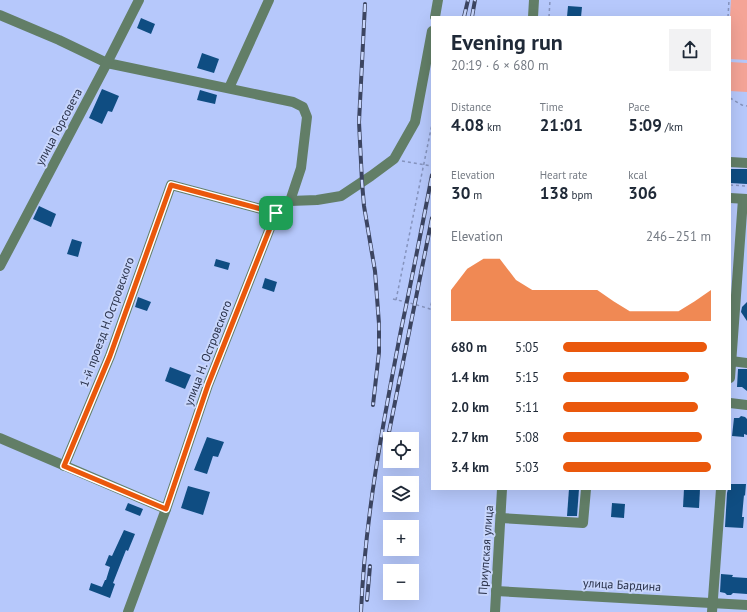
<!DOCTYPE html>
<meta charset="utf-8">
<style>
body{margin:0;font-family:"PT Sans",sans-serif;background:#f2f2f3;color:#1f2937;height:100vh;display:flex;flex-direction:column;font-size:15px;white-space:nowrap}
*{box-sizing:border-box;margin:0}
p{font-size:13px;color:#747a83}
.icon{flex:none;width:22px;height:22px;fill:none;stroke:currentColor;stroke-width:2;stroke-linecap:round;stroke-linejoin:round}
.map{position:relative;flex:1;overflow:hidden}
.details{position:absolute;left:431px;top:16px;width:300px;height:474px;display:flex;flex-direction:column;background:#fff;border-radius:0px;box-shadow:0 4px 16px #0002}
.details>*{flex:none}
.tools{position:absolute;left:383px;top:432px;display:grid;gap:8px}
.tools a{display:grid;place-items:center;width:36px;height:36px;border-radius:0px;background:#fff;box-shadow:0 4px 16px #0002;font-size:20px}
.pin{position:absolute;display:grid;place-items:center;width:34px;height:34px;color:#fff;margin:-17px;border-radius:8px;box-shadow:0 2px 6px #0006}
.round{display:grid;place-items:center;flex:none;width:42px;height:42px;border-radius:0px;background:#f2f2f3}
.head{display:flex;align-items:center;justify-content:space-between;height:68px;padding:0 20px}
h1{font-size:22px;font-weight:600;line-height:30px}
.stats{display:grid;grid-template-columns:repeat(3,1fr);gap:6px;height:68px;padding:4px 20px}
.stats div{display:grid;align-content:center}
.stats b{font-size:17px;font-weight:600}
.stats small{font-size:11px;font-weight:400}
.stats p{font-size:11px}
.chart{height:112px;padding:8px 20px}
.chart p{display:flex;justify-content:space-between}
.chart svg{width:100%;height:72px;margin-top:4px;fill:#ea580c;opacity:.7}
ul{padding:0 20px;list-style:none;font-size:13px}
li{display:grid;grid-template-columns:64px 48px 1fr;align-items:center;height:30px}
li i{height:10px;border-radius:5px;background:#ea580c}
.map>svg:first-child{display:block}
.green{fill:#f4a497}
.building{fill:#0f4d82}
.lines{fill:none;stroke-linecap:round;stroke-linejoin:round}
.path{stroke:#8593bd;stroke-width:1.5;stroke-dasharray:3 3;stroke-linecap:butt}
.minor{stroke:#627e67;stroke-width:10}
.rail-casing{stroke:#3c4561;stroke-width:4}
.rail{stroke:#c8d6fc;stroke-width:2.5;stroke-dasharray:8;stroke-linecap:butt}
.route-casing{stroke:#fff;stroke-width:8}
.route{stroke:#ea580c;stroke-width:5}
.labels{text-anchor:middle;stroke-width:4;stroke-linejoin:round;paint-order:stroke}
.street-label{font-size:12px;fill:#293149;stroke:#c8d6fc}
</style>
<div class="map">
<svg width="747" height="612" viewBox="0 0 747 612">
<rect width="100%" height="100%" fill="#b6c8fb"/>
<g class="green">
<path d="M731 0H747V60L730 59V17Z"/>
<path d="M730 62 747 63V92L730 91Z"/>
</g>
<g class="building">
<path d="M568 6 582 7 581 17H567Z"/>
<path d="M141 18 155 24 151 34 137 28Z"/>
<path d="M202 53 219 59 214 73 197 68Z"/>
<path d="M102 89 119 96 112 112 108 111 102 124 89 118Z"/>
<path d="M200 90 217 95 215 104 197 100Z"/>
<path d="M730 169H747V184L730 183Z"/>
<path d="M39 206 56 214 51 227 33 219Z"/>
<path d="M72 239 82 242 78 257 67 254Z"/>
<path d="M216 259 230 263 228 270 214 266Z"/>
<path d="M265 278 277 282 274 292 262 288Z"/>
<path d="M138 297 151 302 147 311 135 307Z"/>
<path d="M747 302V321L741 312 742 307Z"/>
<path d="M170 367 191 375 185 389 165 381Z"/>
<path d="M738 369H747V391L742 387H737Z"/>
<path d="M741 416 745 417 747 419V435L744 434V437L732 436 734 418H739Z"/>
<path d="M207 437 224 442 218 457 213 456 207 474 194 470Z"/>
<path d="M730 484H746L745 496 744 495 742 517H744L743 528 725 527 727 493 728 489H730Z"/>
<path d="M188 486 210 492 203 515 181 508Z"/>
<path d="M569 489H579L577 516H567Z"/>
<path d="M684 489H700L699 508 683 507Z"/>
<path d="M128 503 143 509 140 516 125 510Z"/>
<path d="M612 503 625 504 624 518 611 517Z"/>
<path d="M124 530 135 534 128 551 126 550 113 583 115 584 110 598 89 590 91 583 102 587 105 580H106L110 567 105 565 109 555 112 556Z"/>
<path d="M721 574 733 575 732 577 747 578V594L733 593 731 595H727L725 593 720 592Z"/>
</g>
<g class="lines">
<g class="path">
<path d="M549 17 550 0"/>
<path d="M728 17 729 0"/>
<path d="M730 98 742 105 747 106"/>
<path d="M402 161 432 166"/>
<path d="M730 185 747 186"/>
<path d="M393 299 414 304 430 309 432 301"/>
<path d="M396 300 432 124"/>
</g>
<g class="minor">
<path d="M0 15 59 40 107 63 293 102 303 107 307 117 301 168 290 201 276 213 208 385 166 509 128 612"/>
<path d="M435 17 438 0"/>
<path d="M533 17 534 0"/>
<path d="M229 88 269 0"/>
<path d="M730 162 747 163"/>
<path d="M730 198 747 199"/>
<path d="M290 201 317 200 341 196 371 176 394 159 415 122 432 31"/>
<path d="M0 266 107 63 139 0"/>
<path d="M731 361 747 363"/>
<path d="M730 378 743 199"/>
<path d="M730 403 747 405"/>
<path d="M0 438 166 509"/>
<path d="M64 466 110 356 171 185 276 213"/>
<path d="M501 518 583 523 586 489"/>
<path d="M496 591 747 605"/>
<path d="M495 612 502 489"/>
<path d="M712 612 721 489"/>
</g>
<g class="rail-casing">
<g id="rail">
<path d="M365 4 359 122 362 182 364 206 375 271 379 324V352L373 405"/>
<path d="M464 17 468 0"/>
<path d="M472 17 475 0"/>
<path d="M386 447 432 218"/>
<path d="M367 600 370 566"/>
<path d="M361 612C365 517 383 423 401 330 412 278 422 227 432 175"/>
</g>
</g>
<use href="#rail" class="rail"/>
</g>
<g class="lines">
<g class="route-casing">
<path id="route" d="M171 185 276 213 208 385 166 509 64 466 110 356Z"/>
</g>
<use href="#route" class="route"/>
</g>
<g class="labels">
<g class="street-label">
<text transform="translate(59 127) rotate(-62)" y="4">улица Горсовета</text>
<text transform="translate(107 322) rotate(-70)" y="4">1-й проезд Н.Островского</text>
<text transform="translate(208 353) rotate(-69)" y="4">улица Н. Островского</text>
<text transform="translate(486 550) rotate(-86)" y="4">Приупская улица</text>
<text transform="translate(622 585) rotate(3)" y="4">улица Бардина</text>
</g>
</g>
</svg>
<div class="tools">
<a><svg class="icon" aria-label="locate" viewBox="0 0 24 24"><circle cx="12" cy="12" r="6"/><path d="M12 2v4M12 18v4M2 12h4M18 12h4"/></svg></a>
<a><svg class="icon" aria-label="layers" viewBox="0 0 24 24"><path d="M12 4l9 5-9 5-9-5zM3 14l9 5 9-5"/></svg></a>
<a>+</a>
<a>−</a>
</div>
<div class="pin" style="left:276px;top:213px;background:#1e9e55"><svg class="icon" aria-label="arrive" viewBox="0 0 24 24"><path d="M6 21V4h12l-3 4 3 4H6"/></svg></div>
<section class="details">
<div class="head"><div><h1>Evening run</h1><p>20:19 · 6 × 680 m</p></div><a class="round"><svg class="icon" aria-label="share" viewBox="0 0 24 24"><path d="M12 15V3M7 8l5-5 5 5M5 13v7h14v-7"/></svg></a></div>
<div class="stats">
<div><p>Distance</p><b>4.08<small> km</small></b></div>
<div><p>Time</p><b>21:01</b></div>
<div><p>Pace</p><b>5:09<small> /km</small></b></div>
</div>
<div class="stats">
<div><p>Elevation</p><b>30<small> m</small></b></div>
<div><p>Heart rate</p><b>138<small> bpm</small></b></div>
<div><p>kcal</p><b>306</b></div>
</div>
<div class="chart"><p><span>Elevation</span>246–251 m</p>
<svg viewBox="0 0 160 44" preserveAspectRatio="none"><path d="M0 44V25L10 12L20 6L30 6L40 19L50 25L60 25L70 25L80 25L90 25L100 32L110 38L120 38L130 38L140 38L150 32L160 25V44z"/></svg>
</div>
<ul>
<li><b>680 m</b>5:05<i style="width:97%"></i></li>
<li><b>1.4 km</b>5:15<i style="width:85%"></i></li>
<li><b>2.0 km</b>5:11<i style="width:91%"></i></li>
<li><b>2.7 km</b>5:08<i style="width:94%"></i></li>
<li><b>3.4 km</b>5:03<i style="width:100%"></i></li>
</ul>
</section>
</div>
